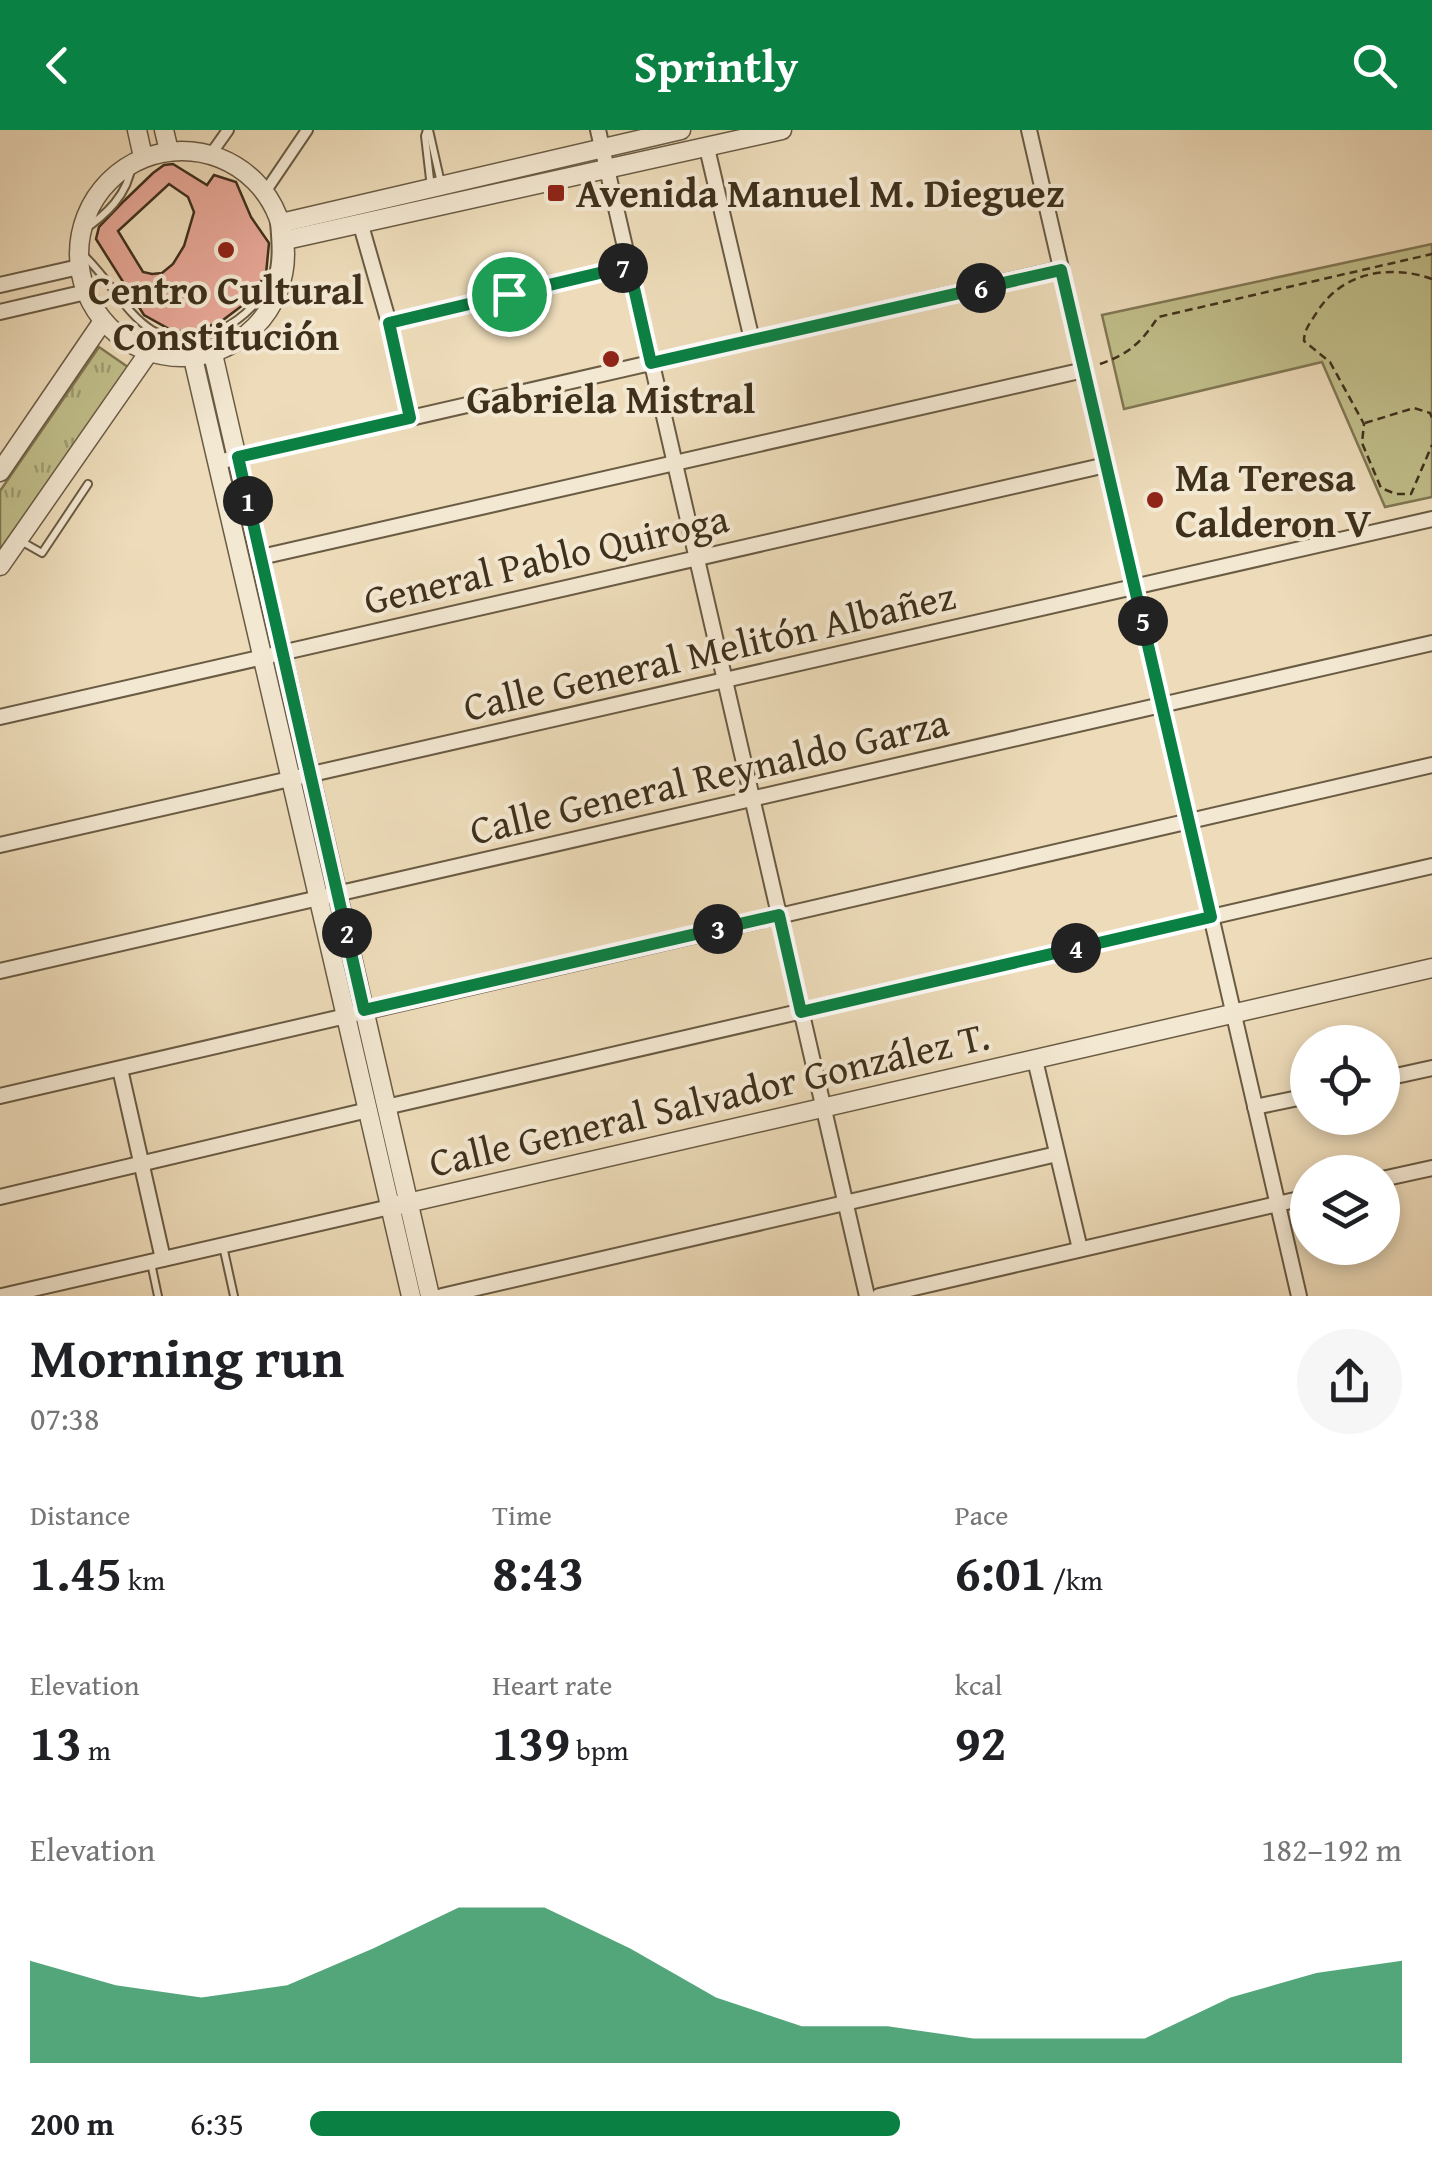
<!DOCTYPE html>
<meta charset="utf-8">
<style>
body{margin:0;font-family:"Gentium Book Plus",serif;background:#f6f6f6;color:#202124;height:100vh;display:flex;flex-direction:column;font-size:38px;white-space:nowrap}
*{box-sizing:border-box;margin:0}
p{font-size:32px;color:#757577}
.icon{flex:none;width:55px;height:55px;fill:none;stroke:currentColor;stroke-width:2;stroke-linecap:round;stroke-linejoin:round}
.map{position:relative;height:1166px;overflow:hidden}
.panel{display:flex;flex-direction:column;background:#fff;flex:1}
.panel>*{flex:none}
.tools{position:absolute;left:1290px;top:895px;display:grid;gap:20px}
.tools a{display:grid;place-items:center;width:110px;height:110px;border-radius:50%;background:#fff;box-shadow:0 5px 15px #0003;font-size:50px}
.pin{position:absolute;display:grid;place-items:center;width:85px;height:85px;color:#fff;margin:-42px;border:5px solid #fff;border-radius:50%;box-shadow:0 2px 10px #0007}
.km{position:absolute;width:50px;height:50px;margin:-25px;border-radius:50%;background:#222;color:#fff;font-size:28px;line-height:50px;text-align:center}
.round{display:grid;place-items:center;flex:none;width:105px;height:105px;border-radius:52px;background:#f6f6f6}
.headline{display:flex;align-items:center;justify-content:space-between;height:170px;padding:0 30px}
h1{font-size:55px;font-weight:700;line-height:75px}
.stats{display:grid;grid-template-columns:repeat(3,1fr);gap:15px;height:170px;padding:10px 30px}
.stats div{display:grid;align-content:center}
.stats b{font-size:50px;font-weight:700}
.stats small{font-size:28px;font-weight:400}
.stats p{font-size:28px}
.chart{height:280px;padding:20px 30px}
.chart p{display:flex;justify-content:space-between}
.chart svg{width:100%;height:180px;margin-top:10px;fill:#0b8043;opacity:.7}
ul{padding:0 30px;list-style:none;font-size:32px}
li{display:grid;grid-template-columns:160px 120px 1fr;align-items:center;height:75px}
li i{height:25px;border-radius:12px;background:#0b8043}
header{display:flex;justify-content:space-between;align-items:center;height:130px;padding:0 30px;background:#0b8043;color:#fff;font-size:45px;font-weight:700}
.map>svg:first-child{display:block}
.park{fill:url(#park-tufts);stroke:#807753;stroke-width:2.5}
.pitch{fill:#c0be8a;stroke:#807753;stroke-width:2.5}
.building{fill:#e6a696;stroke:#3f301c;stroke-width:2.5;fill-rule:evenodd}
.lines{fill:none;stroke-linecap:round;stroke-linejoin:round}
.service-casing{stroke:#6a5b43;stroke-width:10}
.pedestrian-casing{stroke:#6a5b43;stroke-width:14}
.minor-casing{stroke:#6a5b43;stroke-width:18}
.tertiary-casing{stroke:#6a5b43;stroke-width:21}
.path{stroke:#3f301c;stroke-width:2.5;stroke-dasharray:8 5;stroke-linecap:butt}
.service{stroke:#f3e8d2;stroke-width:6}
.pedestrian{stroke:#f3e8d2;stroke-width:10}
.minor{stroke:#f3e8d2;stroke-width:14}
.tertiary{stroke:#f3e8d2;stroke-width:18}
.route-casing{stroke:#fff;stroke-width:20}
.route{stroke:#0b8043;stroke-width:12}
.poi-dot{fill:#8f2418;stroke:#f3e8d2;stroke-width:4}
.labels{text-anchor:middle;stroke-width:8;stroke-linejoin:round;paint-order:stroke}
.poi-label{font-size:40px;font-weight:bold;fill:#3f301c;stroke:#f3e8d2;text-anchor:start}
.street-label{font-size:40px;fill:#3f301c;stroke:#f3e8d2}
</style>
<header><svg class="icon" aria-label="back" viewBox="0 0 24 24"><path d="M15 5l-7 7 7 7"/></svg>Sprintly<svg class="icon" aria-label="search" viewBox="0 0 24 24"><circle cx="10" cy="10" r="6"/><path d="M15 15l6 6"/></svg></header>
<div class="map">
<svg width="1432" height="1166" viewBox="0 0 1432 1166">
<defs>
<pattern id="park-tufts" width="24" height="20" patternUnits="userSpaceOnUse" patternTransform="scale(2.5)"><rect width="24" height="20" fill="#c0be8a"/><path d="M3 7l-1-3M5 7V3M7 7l1-3M15 17l-1-3M17 17v-4M19 17l1-3" fill="none" stroke="#9d9b70"/></pattern>
</defs>
<rect width="100%" height="100%" fill="#eddbb9"/>
<filter id="stains"><feTurbulence type="fractalNoise" baseFrequency=".002" numOctaves="4"/><feColorMatrix values="0 0 0 0 .2 0 0 0 0 .09 0 0 0 0 .02 0 0 0 .5 -.17"/></filter>
<radialGradient id="worn" r=".72"><stop offset=".6" stop-color="#630" stop-opacity="0"/><stop offset="1" stop-color="#630" stop-opacity=".3"/></radialGradient>
<path class="park" d="M99 217 128 237 0 423V361Z"/>
<path class="pitch" d="M1432 114V367L1385 377 1322 232 1124 279 1102 185Z"/>
<path class="building" d="M173 34 207 55 214 45 236 52 251 87 269 113 266 144 247 172 219 193 187 202 171 200 144 185 96 109 99 97 124 71 153 43 164 35ZM169 54 188 67 194 82 184 116 173 134 162 143 152 144 143 142 118 101Z"/>
<g class="lines">
<g class="service-casing">
<g id="service">
<path d="M427 0 425 6 431 58"/>
<path d="M429 0 441 53"/>
<path d="M81 102C106 85 128 65 132 34"/>
<path d="M79 121C106 143 124 183 152 200 196 226 255 189 272 147 279 126 274 99 273 78"/>
<path d="M19 410 42 423 88 354"/>
<path d="M223 1116 234 1166"/>
<path d="M151 1133 158 1166"/>
</g>
</g>
<g class="pedestrian-casing">
<g id="pedestrian">
<path d="M211 24 228 0"/>
<path d="M265 62 307 0"/>
</g>
</g>
<g class="minor-casing">
<g id="minor">
<path d="M598 0 867 1166"/>
<path d="M1029 0 1299 1166"/>
<path d="M707 18 752 210"/>
<path d="M360 92 389 193 410 288"/>
<path d="M0 155 79 137"/>
<path d="M0 182 86 162"/>
<path d="M389 193 629 136"/>
<path d="M218 332 1061 139"/>
<path d="M261 427 1084 240"/>
<path d="M0 587 1106 335"/>
<path d="M0 715 1432 389"/>
<path d="M0 841 1432 513"/>
<path d="M1035 930 1080 1119"/>
<path d="M120 939 163 1129"/>
<path d="M1382 949 1432 938"/>
<path d="M0 966 1432 635"/>
<path d="M386 977 1432 736"/>
<path d="M1255 977 1308 966"/>
<path d="M1382 1049 1432 1038"/>
<path d="M0 1067 368 980"/>
<path d="M2 1166 390 1077"/>
<path d="M442 1166 1057 1024"/>
<path d="M879 1166 1308 1067"/>
</g>
</g>
<g class="tertiary-casing">
<g id="tertiary">
<path d="M137 0 143 27"/>
<path d="M164 0 169 21"/>
<circle cx="182" cy="124" r="103"/>
<path d="M281 93 681 0"/>
<path d="M286 110 782 0"/>
<path d="M213 224 430 1166"/>
<path d="M193 228 411 1166"/>
<path d="M0 342 103 191"/>
<path d="M0 436 149 222"/>
<path d="M390 1077 1432 838"/>
</g>
</g>
<g class="path">
<path d="M1432 149C1390 134 1342 142 1317 182 1311 192 1304 199 1304 211L1330 232 1364 294 1362 313 1381 358 1396 364H1411L1432 315"/>
<path d="M1100 234C1129 224 1142 212 1158 187L1432 124"/>
<path d="M1365 293 1414 278 1430 283 1432 288"/>
</g>
<use href="#service" class="service"/>
<use href="#pedestrian" class="pedestrian"/>
<use href="#minor" class="minor"/>
<use href="#tertiary" class="tertiary"/>
</g>
<g class="lines">
<g class="route-casing">
<path id="route" d="M629 136 651 233 1061 140 1211 787 801 882 779 785 364 880 238 327 410 288 389 193Z"/>
</g>
<use href="#route" class="route"/>
</g>
<g class="poi-dot">
<rect x="546" y="53" width="20" height="20" rx="5"/>
<circle cx="226" cy="120" r="10"/>
<circle cx="611" cy="229" r="10"/>
<circle cx="1155" cy="370" r="10"/>
</g>
<g class="labels">
<g class="poi-label">
<text x="576" y="77">Avenida Manuel M. Dieguez</text>
<text x="226" y="174" text-anchor="middle">Centro Cultural<tspan x="226" dy="46">Constitución</tspan></text>
<text x="611" y="283" text-anchor="middle">Gabriela Mistral</text>
<text x="1175" y="361">Ma Teresa<tspan x="1175" dy="46">Calderon V</tspan></text>
</g>
<g class="street-label">
<text transform="translate(546 429) rotate(-13)" y="14">General Pablo Quiroga</text>
<text transform="translate(709 521) rotate(-13)" y="14">Calle General Melitón Albañez</text>
<text transform="translate(709 646) rotate(-13)" y="14">Calle General Reynaldo Garza</text>
<text transform="translate(709 969) rotate(-13)" y="14">Calle General Salvador González T.</text>
</g>
</g>
<rect width="100%" height="100%" filter="url(#stains)"/>
<rect width="100%" height="100%" fill="url(#worn)"/>
</svg>
<div class="tools">
<a><svg class="icon" aria-label="locate" viewBox="0 0 24 24"><circle cx="12" cy="12" r="6"/><path d="M12 2v4M12 18v4M2 12h4M18 12h4"/></svg></a>
<a><svg class="icon" aria-label="layers" viewBox="0 0 24 24"><path d="M12 4l9 5-9 5-9-5zM3 14l9 5 9-5"/></svg></a>
</div>
<div class="pin" style="left:509px;top:164px;background:#1e9e55"><svg class="icon" aria-label="arrive" viewBox="0 0 24 24"><path d="M6 21V4h12l-3 4 3 4H6"/></svg></div>
<b class="km" style="left:248px;top:371px">1</b>
<b class="km" style="left:347px;top:803px">2</b>
<b class="km" style="left:718px;top:799px">3</b>
<b class="km" style="left:1076px;top:818px">4</b>
<b class="km" style="left:1143px;top:491px">5</b>
<b class="km" style="left:981px;top:158px">6</b>
<b class="km" style="left:623px;top:138px">7</b>
</div>
<section class="panel">
<div class="headline"><div><h1>Morning run</h1><p>07:38</p></div><a class="round"><svg class="icon" aria-label="share" viewBox="0 0 24 24"><path d="M12 15V3M7 8l5-5 5 5M5 13v7h14v-7"/></svg></a></div>
<div class="stats">
<div><p>Distance</p><b>1.45<small> km</small></b></div>
<div><p>Time</p><b>8:43</b></div>
<div><p>Pace</p><b>6:01<small> /km</small></b></div>
</div>
<div class="stats">
<div><p>Elevation</p><b>13<small> m</small></b></div>
<div><p>Heart rate</p><b>139<small> bpm</small></b></div>
<div><p>kcal</p><b>92</b></div>
</div>
<div class="chart"><p><span>Elevation</span>182–192 m</p>
<svg viewBox="0 0 160 44" preserveAspectRatio="none"><path d="M0 44V19L10 25L20 28L30 25L40 16L50 6L60 6L70 16L80 28L90 35L100 35L110 38L120 38L130 38L140 28L150 22L160 19V44z"/></svg>
</div>
<ul>
<li><b>200 m</b>6:35<i style="width:54%"></i></li>
</ul>
</section>
